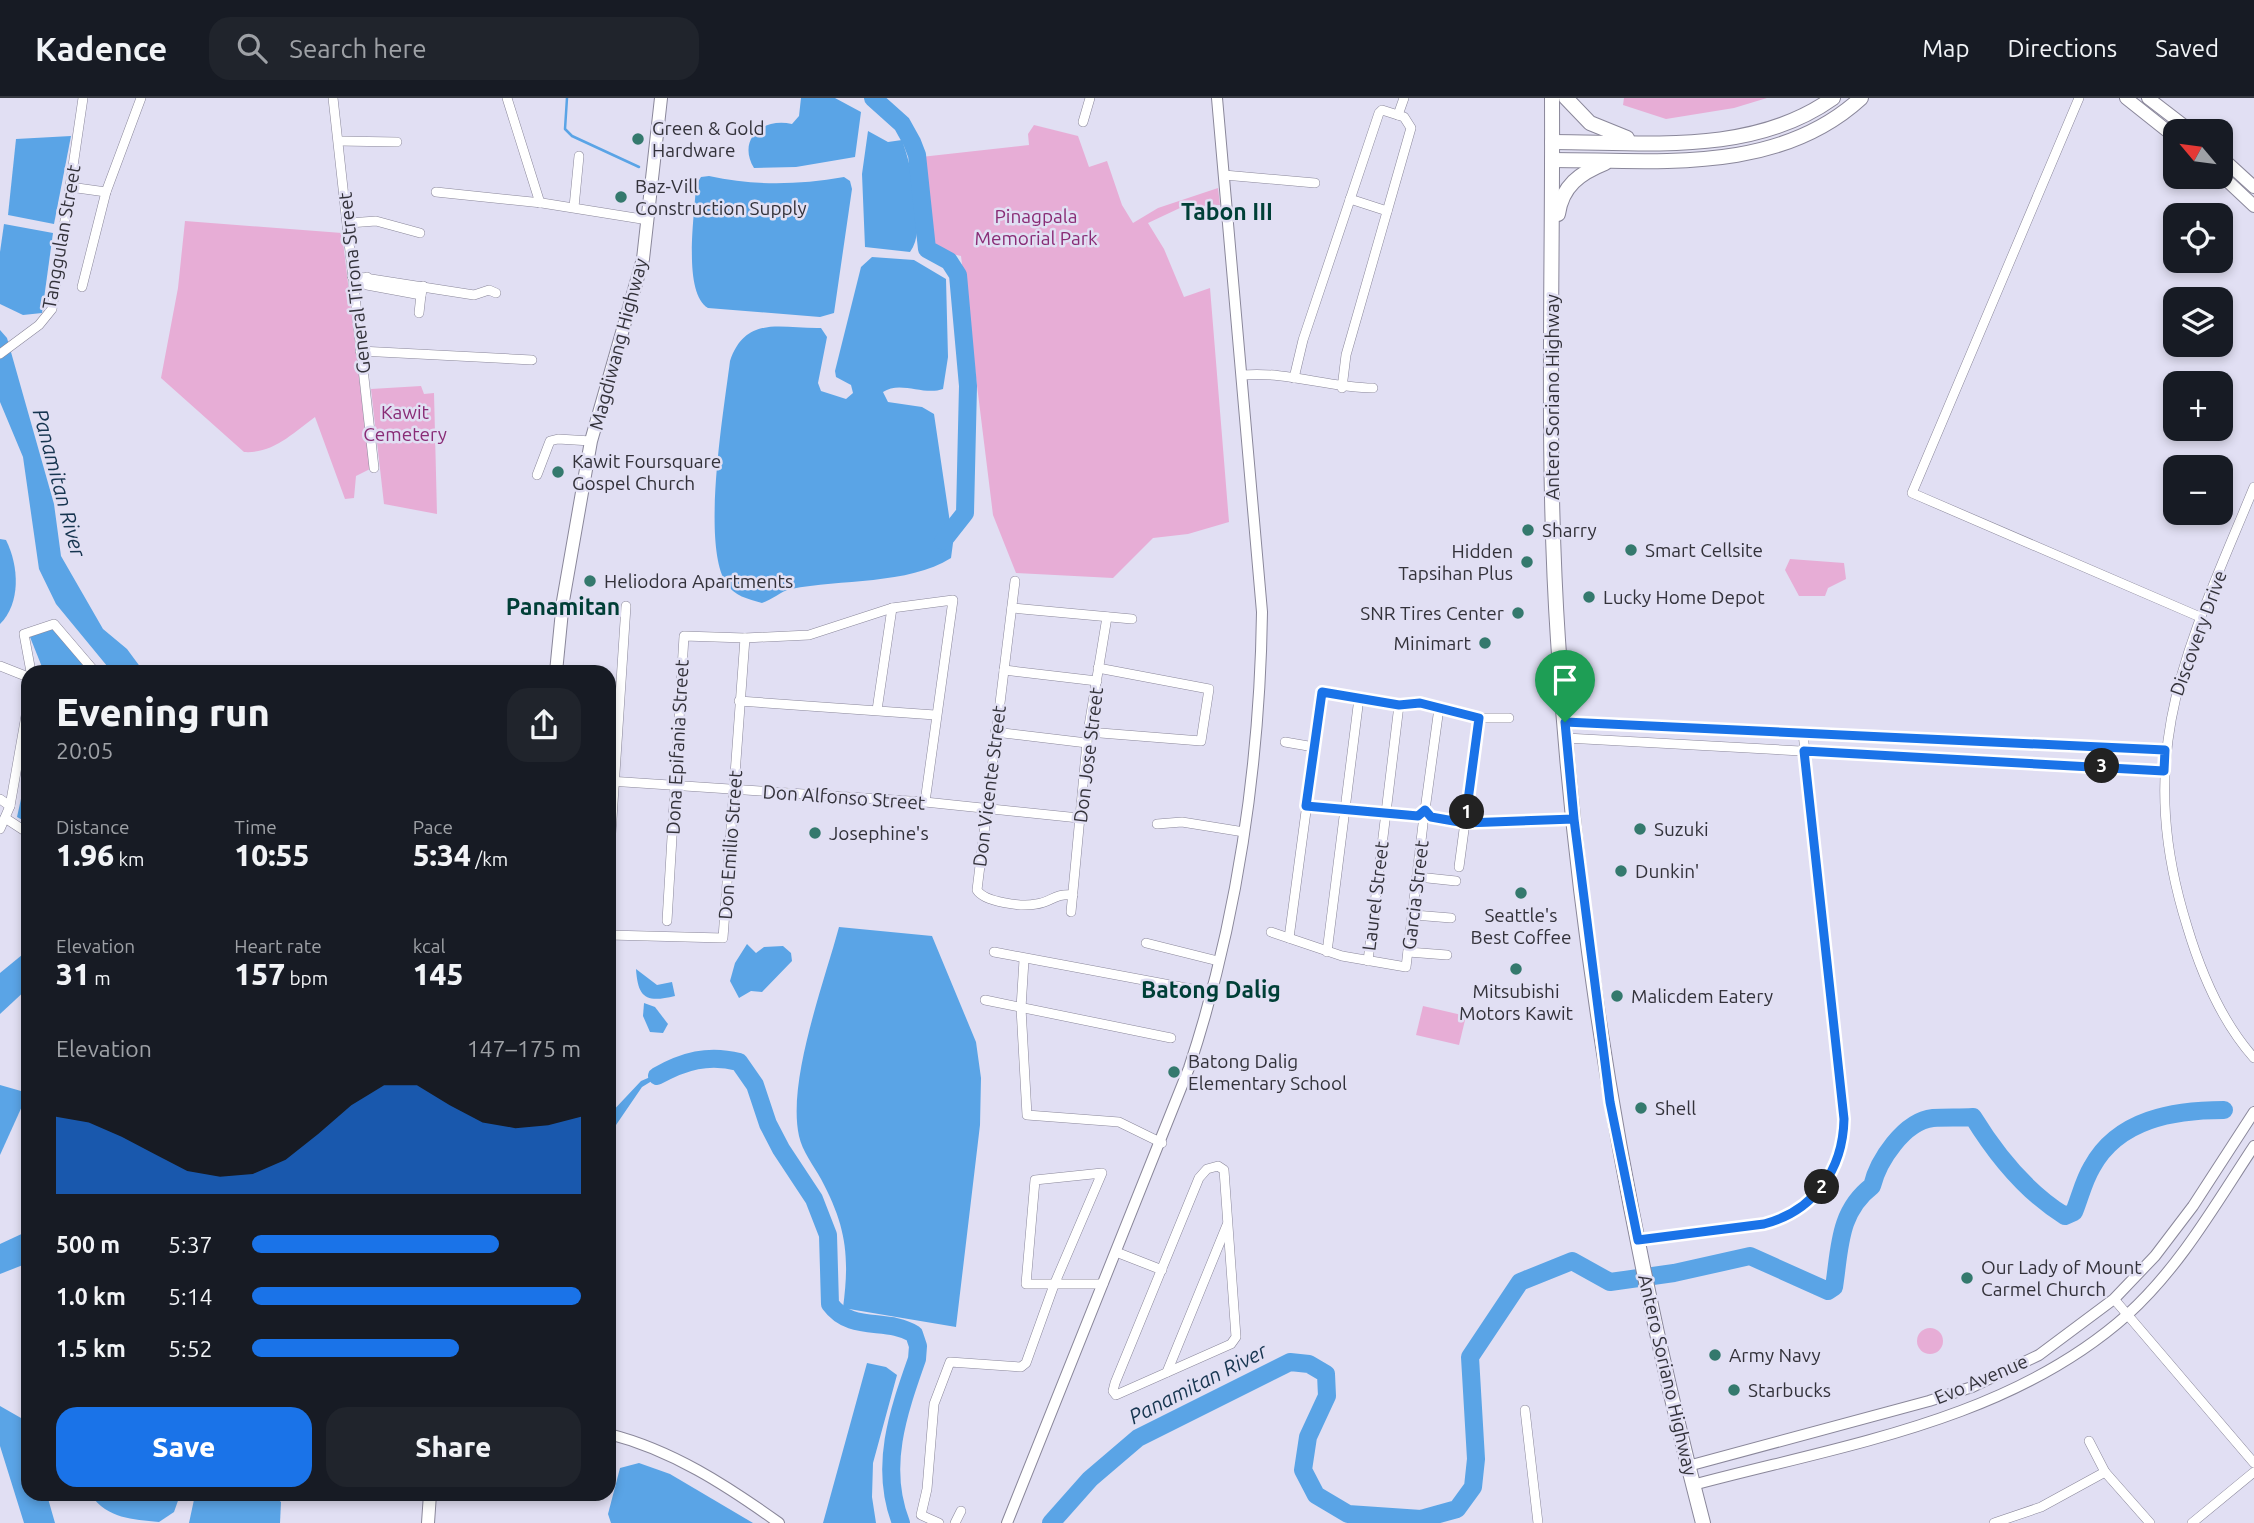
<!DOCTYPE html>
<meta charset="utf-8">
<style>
body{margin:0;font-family:Ubuntu,sans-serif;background:#20242c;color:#f1f3f6;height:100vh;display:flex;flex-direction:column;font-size:26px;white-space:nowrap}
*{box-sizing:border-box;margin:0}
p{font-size:23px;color:#9ea1a6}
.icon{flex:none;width:38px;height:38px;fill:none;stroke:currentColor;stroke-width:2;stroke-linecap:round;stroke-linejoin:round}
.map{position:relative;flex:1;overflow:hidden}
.drawer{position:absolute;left:21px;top:567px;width:595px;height:836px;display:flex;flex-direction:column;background:#171b24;border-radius:21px;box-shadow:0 4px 10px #0003}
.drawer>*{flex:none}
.needle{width:46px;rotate:299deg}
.tools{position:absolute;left:2163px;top:21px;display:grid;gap:14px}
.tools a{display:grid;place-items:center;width:70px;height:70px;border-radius:14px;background:#171b24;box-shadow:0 4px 10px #0003;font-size:35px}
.pin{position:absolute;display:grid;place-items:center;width:60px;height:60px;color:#fff;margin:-72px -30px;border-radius:50% 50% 50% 0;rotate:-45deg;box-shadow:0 0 7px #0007}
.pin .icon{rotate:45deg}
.km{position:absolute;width:35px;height:35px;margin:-18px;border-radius:50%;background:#222;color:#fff;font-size:19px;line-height:35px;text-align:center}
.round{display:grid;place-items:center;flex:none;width:74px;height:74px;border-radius:21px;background:#20242c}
.headline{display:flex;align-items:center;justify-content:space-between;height:119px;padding:0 35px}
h1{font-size:38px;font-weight:800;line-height:52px}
.figures{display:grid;grid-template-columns:repeat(3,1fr);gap:10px;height:119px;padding:7px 35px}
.figures div{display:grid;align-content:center}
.figures b{font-size:30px;font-weight:800}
.figures small{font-size:19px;font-weight:400}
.figures p{font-size:19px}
.chart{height:196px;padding:14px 35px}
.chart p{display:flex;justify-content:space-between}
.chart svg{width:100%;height:126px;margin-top:7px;fill:#1a73e8;opacity:.7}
.action{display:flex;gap:14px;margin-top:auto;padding:14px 35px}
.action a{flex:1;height:80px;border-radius:21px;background:#1a73e8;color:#fff;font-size:28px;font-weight:800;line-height:80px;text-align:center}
.action a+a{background:#20242c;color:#f1f3f6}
ul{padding:0 35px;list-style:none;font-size:23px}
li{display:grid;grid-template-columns:112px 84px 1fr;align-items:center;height:52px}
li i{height:18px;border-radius:9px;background:#1a73e8}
header{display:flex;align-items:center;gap:42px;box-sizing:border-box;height:98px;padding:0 35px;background:#171b24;border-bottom:2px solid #363941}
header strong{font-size:33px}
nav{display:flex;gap:38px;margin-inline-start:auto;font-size:24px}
.search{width:490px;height:63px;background:#20242c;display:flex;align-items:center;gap:18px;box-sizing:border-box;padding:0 24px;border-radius:21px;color:#9ea1a6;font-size:26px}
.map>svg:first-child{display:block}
.green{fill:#e7add6}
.water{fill:#5aa4e6}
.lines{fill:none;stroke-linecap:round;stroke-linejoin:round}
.stream{stroke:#5aa4e6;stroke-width:2.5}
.river{stroke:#5aa4e6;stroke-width:18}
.minor-casing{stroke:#8a879a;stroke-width:10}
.tertiary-casing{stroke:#8a879a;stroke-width:12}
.secondary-casing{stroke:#8a879a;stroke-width:14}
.primary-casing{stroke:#8a879a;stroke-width:16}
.minor{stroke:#fff;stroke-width:9}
.tertiary{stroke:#fff;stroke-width:10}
.secondary{stroke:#fff;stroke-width:12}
.primary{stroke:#fff;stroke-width:14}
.route-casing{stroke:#fff;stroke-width:14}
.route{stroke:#1a73e8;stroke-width:9}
.poi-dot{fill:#34796d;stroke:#e1dff3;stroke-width:2.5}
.labels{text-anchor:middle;stroke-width:5;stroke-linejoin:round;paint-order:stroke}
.poi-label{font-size:19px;fill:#33323a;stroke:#e1dff3;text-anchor:start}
.park-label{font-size:19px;fill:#892c76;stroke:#e1dff3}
.street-label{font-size:19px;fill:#33323a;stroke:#e1dff3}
.water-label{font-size:21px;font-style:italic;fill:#163550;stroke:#e1dff3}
.quarter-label{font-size:23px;font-weight:bold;fill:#003f37;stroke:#e1dff3}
</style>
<header>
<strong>Kadence</strong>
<div class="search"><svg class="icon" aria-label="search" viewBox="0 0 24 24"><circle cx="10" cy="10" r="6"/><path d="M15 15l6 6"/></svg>Search here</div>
<nav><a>Map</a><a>Directions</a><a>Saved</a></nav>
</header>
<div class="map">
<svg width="2254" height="1425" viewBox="0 0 2254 1425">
<rect width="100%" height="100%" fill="#e1dff3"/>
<g class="green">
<path d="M1624 0H1767L1734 10 1666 21 1623 7Z"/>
<path d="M1034 27 1078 38 1089 69 1107 63 1122 107 1133 125 1158 110 1218 90 1220 107 1182 109 1148 125 1164 151 1184 199 1210 190 1229 424 1188 436 1153 440 1113 480 1016 475 993 417 961 158 931 151 921 59 1029 47 1028 36Z"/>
<path d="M185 123 342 135 370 371 356 378 354 400 345 401 315 319C293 335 273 356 244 354L161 280 178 190Z"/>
<path d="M421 288 424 296 434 295 437 416 384 406 371 291Z"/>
<path d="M1790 461 1844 465 1846 481 1828 490 1825 498H1799L1785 472Z"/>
<path d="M1423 908 1466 918 1459 947 1416 937Z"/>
<circle cx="1930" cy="1243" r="13"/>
</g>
<g class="water">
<path d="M801 0H835L861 14 855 59 796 69 754 70C737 42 762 19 792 26L799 18Z"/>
<path d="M868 33 888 44 902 42C911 68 928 131 910 154L865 149 862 76Z"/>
<path d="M71 38 54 126 8 117 16 41Z"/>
<path d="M709 78C755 88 797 87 844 79L850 83 852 91 834 215 820 219 708 210C682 194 695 115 696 87L701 79Z"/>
<path d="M4 126 53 135 42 215 23 217 0 206V154Z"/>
<path d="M872 159 914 162 946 181 948 259 943 291C924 298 900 282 883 294L888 304 922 309 934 316 953 445 951 460C908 487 840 481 791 491 781 493 772 502 762 505 748 501 734 498 726 485 701 445 724 312 730 263 746 216 782 231 821 230L827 239 818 285 821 293 846 301 853 295 851 287 836 279 835 273 861 169Z"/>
<path d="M0 232 7 240 54 406 61 458 103 531 127 551 144 574H112L56 506 39 471 23 359 0 304Z"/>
<path d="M0 441 6 442C19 468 21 505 0 526Z"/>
<path d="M55 528 89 574H44L30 539Z"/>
<path d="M28 669V725L17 719Z"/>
<path d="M839 829 932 838 976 944 981 980 980 1027 956 1229 843 1210C850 1157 846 1128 821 1081 814 1068 802 1053 799 1038 787 983 824 885 839 829Z"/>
<path d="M747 846 756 855 764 849 783 848 791 855 792 863 762 894 751 893 739 900 730 883 735 865Z"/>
<path d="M28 852V890L0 916V875Z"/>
<path d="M636 871 657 887 672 884 675 898C646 905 638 900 636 871Z"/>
<path d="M644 905 655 909 668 926 663 935 650 934 643 918Z"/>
<path d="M678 967 642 989 616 1027 609 1032V1017L641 983Z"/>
<path d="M0 987 28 995 0 1057Z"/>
<path d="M28 1133V1165L0 1176V1146Z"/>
<path d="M867 1265 886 1269 897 1277 873 1365 872 1399 876 1425H823Z"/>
<path d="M0 1308 28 1324V1396L47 1397 55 1425H24L0 1348Z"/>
<path d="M639 1365 670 1376 753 1425H611L608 1416 620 1370Z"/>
<path d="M91 1397H180L174 1414 159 1424C132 1421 108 1421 91 1397Z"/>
<path d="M195 1397H272L281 1404 280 1425H189Z"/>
</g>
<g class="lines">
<path class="stream" d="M567 0 565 31 572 38 639 69"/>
<g class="river">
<path d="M873 0 902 26 912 44 917 57 927 151 949 163 958 177 968 288 965 415 943 443"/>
<path d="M657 978C684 963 708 956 739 964L755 987 768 1026 781 1051 814 1101 828 1137 830 1206C851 1235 887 1219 914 1236L918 1248 917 1261C898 1315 879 1369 901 1425"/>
<path d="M1051 1425 1090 1381 1138 1340 1290 1264 1309 1266 1326 1276 1327 1298 1308 1339 1303 1372 1316 1397 1348 1416 1421 1421 1457 1411 1473 1389 1476 1361 1470 1259 1520 1184 1572 1163 1610 1184 1674 1175 1750 1158 1828 1193 1834 1189C1840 1151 1838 1114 1872 1088 1878 1063 1904 1023 1933 1020 1946 1019 1960 1020 1973 1019 1997 1058 2026 1094 2065 1118L2074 1114C2080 1099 2084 1082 2092 1069 2118 1021 2174 1012 2224 1012"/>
</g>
<g class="minor-casing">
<g id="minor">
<path d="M333 0 374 370"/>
<path d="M507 0 540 105"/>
<path d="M2079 0 1912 395 2200 519"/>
<path d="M1398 17 1404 0"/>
<path d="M1083 24 1090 0"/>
<path d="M339 43 397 44"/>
<path d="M1224 77 1315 85"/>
<path d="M70 89 106 94"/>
<path d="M436 94 542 105 648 122"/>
<path d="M1350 101 1387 113"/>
<path d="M574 109 579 58"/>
<path d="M349 125 376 123 420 135"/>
<path d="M352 178 474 197 489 192 496 195"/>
<path d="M367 179V187L421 197 423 188"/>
<path d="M82 189 106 94 141 0"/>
<path d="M419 215 421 197"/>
<path d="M360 253 532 262"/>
<path d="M0 256 39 227 52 211 83 0"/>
<path d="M1243 277C1287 273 1329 290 1373 290"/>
<path d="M1294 280 1303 242 1379 15 1382 12 1404 19 1411 30 1346 257 1342 290"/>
<path d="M537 377 550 343 558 341 591 343"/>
<path d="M2254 389C2188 549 2132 652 2187 828 2201 875 2222 924 2254 960"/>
<path d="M1015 483 977 792C984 804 1022 809 1036 806 1052 804 1054 795 1073 797"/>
<path d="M1012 510 1132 521"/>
<path d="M0 568 28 579"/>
<path d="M1004 572 1097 583"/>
<path d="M31 574 24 536 54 526 95 574"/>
<path d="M739 603 935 617"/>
<path d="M877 612 892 510"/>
<path d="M1565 624 2165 652"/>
<path d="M995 634 1087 645"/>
<path d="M1088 634 1201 643 1209 591 1098 570"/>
<path d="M1566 640 2164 673"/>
<path d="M1285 644 1314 649"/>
<path d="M609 683 925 704 1079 720"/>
<path d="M0 701 10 708"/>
<path d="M1306 707 1418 718"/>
<path d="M1425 712 1439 610"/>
<path d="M1431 719 1465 725 1574 721"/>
<path d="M5 720 28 735"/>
<path d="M1157 726 1182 724 1244 734"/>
<path d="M0 731 10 708 28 606"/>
<path d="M609 766 626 508"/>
<path d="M1459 769 1479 620"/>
<path d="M1418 779 1456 783"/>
<path d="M1071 814 1088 634 1107 519"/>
<path d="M1414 817 1451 820"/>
<path d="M667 823 684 538 745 540 809 537 892 510 953 502 925 704"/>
<path d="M1271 834 1342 858 1406 869 1423 726"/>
<path d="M609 837 723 840 745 540"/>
<path d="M1289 840 1322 594 1399 607 1420 605 1479 620H1509"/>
<path d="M1146 845 1218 863"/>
<path d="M994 854 1213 895"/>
<path d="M1327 854 1359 600"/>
<path d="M1408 854 1447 857"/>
<path d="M1024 862 1021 910 1027 1017 1119 1024 1162 1045"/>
<path d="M1368 863 1399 607"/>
<path d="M985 902 1171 940"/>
<path d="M1218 1068 1224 1072 1236 1239 1231 1246 1116 1297 1113 1293 1115 1285 1199 1080 1207 1071Z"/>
<path d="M1638 1142 1764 1126C1818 1112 1848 1065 1843 1011L1803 635"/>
<path d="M1116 1154 1162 1172"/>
<path d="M2114 1201 2254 1365"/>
<path d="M1167 1274 1227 1127"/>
<path d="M1525 1312 1538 1425"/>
<path d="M2089 1343 2105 1374 2150 1425"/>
<path d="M939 1425 921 1417 927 1391 934 1306 950 1264 1021 1269 1026 1265 1054 1187 1102 1075 1035 1082 1026 1186H1103"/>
<path d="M955 1425 961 1413"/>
<path d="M1994 1425 2041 1409 2105 1374"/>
<path d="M2192 1425 2254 1374"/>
</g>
</g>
<g class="tertiary-casing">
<g id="tertiary">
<path d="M609 1336C672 1352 726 1387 779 1425"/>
<path d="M1688 1368 1929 1303 1972 1289 2039 1257 2114 1201 2155 1158 2193 1108 2254 1014"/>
<path d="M1693 1387C1842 1347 2008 1323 2127 1217 2180 1169 2215 1107 2254 1048"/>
<path d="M1007 1425 1189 970C1237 825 1260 666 1262 514L1217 0"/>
</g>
</g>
<g class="secondary-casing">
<g id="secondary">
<path d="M2126 0 2175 39"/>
<path d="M2148 0 2191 33"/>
<path d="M2221 59 2254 89"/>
<path d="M2221 77 2254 108"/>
<path d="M556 574 563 503 591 343 643 161 661 0"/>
<path d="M428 1425 430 1396"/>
</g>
</g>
<g class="primary-casing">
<g id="primary">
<path d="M1552 0C1553 181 1546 362 1558 542 1577 841 1627 1136 1703 1425"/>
<path d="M1566 0 1590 25 1627 40"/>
<path d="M1552 44C1646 44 1752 58 1833 0"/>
<path d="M1552 62C1658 62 1777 77 1861 0"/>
<path d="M1558 116C1562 88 1580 75 1605 65"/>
</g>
</g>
<use href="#minor" class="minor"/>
<use href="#tertiary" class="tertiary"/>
<use href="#secondary" class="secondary"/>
<use href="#primary" class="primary"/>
</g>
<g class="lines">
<g class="route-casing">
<path id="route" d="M1565 624 1574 721 1465 725 1431 719 1425 712 1418 718 1306 708 1322 594 1399 607 1420 605 1479 620 1465 725 1574 721 1610 1004 1638 1142 1764 1126C1814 1113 1843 1072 1844 1021L1804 653 2164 673 2165 652 1565 624"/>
</g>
<use href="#route" class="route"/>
</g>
<g class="poi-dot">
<circle cx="638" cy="41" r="7"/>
<circle cx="621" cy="99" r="7"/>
<circle cx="558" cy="374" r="7"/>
<circle cx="1528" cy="432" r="7"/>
<circle cx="1631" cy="452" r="7"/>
<circle cx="1527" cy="464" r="7"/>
<circle cx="590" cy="483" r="7"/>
<circle cx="1589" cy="499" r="7"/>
<circle cx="1518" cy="515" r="7"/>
<circle cx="1485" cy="545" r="7"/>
<circle cx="1640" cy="731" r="7"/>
<circle cx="815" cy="735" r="7"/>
<circle cx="1621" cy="773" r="7"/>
<circle cx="1521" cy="795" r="7"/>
<circle cx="1516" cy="871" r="7"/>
<circle cx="1617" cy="898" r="7"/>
<circle cx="1174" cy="974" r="7"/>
<circle cx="1641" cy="1010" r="7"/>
<circle cx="1967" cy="1180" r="7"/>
<circle cx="1715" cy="1257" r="7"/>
<circle cx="1734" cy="1292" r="7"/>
</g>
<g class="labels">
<g class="poi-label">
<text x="652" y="37">Green &amp; Gold<tspan x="652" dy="22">Hardware</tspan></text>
<text x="635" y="95">Baz-Vill<tspan x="635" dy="22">Construction Supply</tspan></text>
<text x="572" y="370">Kawit Foursquare<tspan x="572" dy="22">Gospel Church</tspan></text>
<text x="1542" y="439">Sharry</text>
<text x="1645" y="459">Smart Cellsite</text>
<text x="1513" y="460" text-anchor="end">Hidden<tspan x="1513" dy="22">Tapsihan Plus</tspan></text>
<text x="604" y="490">Heliodora Apartments</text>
<text x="1603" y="506">Lucky Home Depot</text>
<text x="1504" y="522" text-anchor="end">SNR Tires Center</text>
<text x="1471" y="552" text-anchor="end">Minimart</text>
<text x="1654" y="738">Suzuki</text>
<text x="829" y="742">Josephine's</text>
<text x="1635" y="780">Dunkin'</text>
<text x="1521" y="824" text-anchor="middle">Seattle's<tspan x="1521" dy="22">Best Coffee</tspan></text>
<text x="1516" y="900" text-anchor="middle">Mitsubishi<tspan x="1516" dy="22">Motors Kawit</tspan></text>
<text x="1631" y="905">Malicdem Eatery</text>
<text x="1188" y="970">Batong Dalig<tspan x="1188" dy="22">Elementary School</tspan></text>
<text x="1655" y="1017">Shell</text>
<text x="1981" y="1176">Our Lady of Mount<tspan x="1981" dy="22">Carmel Church</tspan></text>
<text x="1729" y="1264">Army Navy</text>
<text x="1748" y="1299">Starbucks</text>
</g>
<g class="park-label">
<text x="1036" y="125">Pinagpala<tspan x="1036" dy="22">Memorial Park</tspan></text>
<text x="405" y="321">Kawit<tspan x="405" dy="22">Cemetery</tspan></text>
</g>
<g class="street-label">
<text transform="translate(61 139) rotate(-80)" y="7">Tanggulan Street</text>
<text transform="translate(354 185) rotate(-96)" y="7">General Tirona Street</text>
<text transform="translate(618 246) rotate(-75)" y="7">Magdiwang Highway</text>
<text transform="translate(1552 299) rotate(-90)" y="7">Antero Soriano Highway</text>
<text transform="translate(2198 535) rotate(-70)" y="7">Discovery Drive</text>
<text transform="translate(677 649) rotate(-87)" y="7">Dona Epifania Street</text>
<text transform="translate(1088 657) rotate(-83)" y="7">Don Jose Street</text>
<text transform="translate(989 688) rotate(-83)" y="7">Don Vicente Street</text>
<text transform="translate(844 699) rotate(4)" y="7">Don Alfonso Street</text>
<text transform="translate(730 747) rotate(-86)" y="7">Don Emilio Street</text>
<text transform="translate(1415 797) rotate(-83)" y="7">Garcia Street</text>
<text transform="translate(1375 798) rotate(-83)" y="7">Laurel Street</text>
<text transform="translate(1668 1277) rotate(77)" y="7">Antero Soriano Highway</text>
<text transform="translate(1981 1281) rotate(-23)" y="7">Evo Avenue</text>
</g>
<g class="water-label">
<text transform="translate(59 385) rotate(75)" y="7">Panamitan River</text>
<text transform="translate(1198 1286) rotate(-27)" y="7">Panamitan River</text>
</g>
<g class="quarter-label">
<text x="1227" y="122">Tabon III</text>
<text x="563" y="517">Panamitan</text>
<text x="1211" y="900">Batong Dalig</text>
</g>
</g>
</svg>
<div class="tools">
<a><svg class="needle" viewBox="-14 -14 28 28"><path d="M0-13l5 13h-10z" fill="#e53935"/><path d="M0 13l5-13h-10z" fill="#9ea1a6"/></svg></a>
<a><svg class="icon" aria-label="locate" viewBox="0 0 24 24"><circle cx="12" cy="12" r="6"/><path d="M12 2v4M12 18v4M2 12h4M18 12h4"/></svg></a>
<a><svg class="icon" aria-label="layers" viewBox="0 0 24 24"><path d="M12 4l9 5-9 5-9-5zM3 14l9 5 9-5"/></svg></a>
<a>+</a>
<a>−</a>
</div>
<div class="pin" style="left:1565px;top:624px;background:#1e9e55"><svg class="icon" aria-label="arrive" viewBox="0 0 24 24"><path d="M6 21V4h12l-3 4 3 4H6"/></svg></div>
<b class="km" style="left:1467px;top:714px">1</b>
<b class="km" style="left:1822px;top:1089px">2</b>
<b class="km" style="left:2102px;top:668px">3</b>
<section class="drawer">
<div class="headline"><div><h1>Evening run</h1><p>20:05</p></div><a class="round"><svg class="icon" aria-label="share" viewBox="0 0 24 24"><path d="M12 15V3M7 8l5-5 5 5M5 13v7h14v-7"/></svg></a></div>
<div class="figures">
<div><p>Distance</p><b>1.96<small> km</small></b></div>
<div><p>Time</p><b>10:55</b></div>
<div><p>Pace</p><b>5:34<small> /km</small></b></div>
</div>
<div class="figures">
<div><p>Elevation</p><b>31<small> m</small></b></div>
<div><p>Heart rate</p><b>157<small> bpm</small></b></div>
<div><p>kcal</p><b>145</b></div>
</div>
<div class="chart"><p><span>Elevation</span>147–175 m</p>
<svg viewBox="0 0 160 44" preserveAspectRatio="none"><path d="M0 44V17L10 19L20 24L30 30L40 36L50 38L60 37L70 32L80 23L90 13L100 6L110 6L120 13L130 19L140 21L150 20L160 17V44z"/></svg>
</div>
<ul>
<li><b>500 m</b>5:37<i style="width:75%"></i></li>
<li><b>1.0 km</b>5:14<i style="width:100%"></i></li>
<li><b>1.5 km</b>5:52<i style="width:63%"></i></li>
</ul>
<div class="action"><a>Save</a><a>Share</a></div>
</section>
</div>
